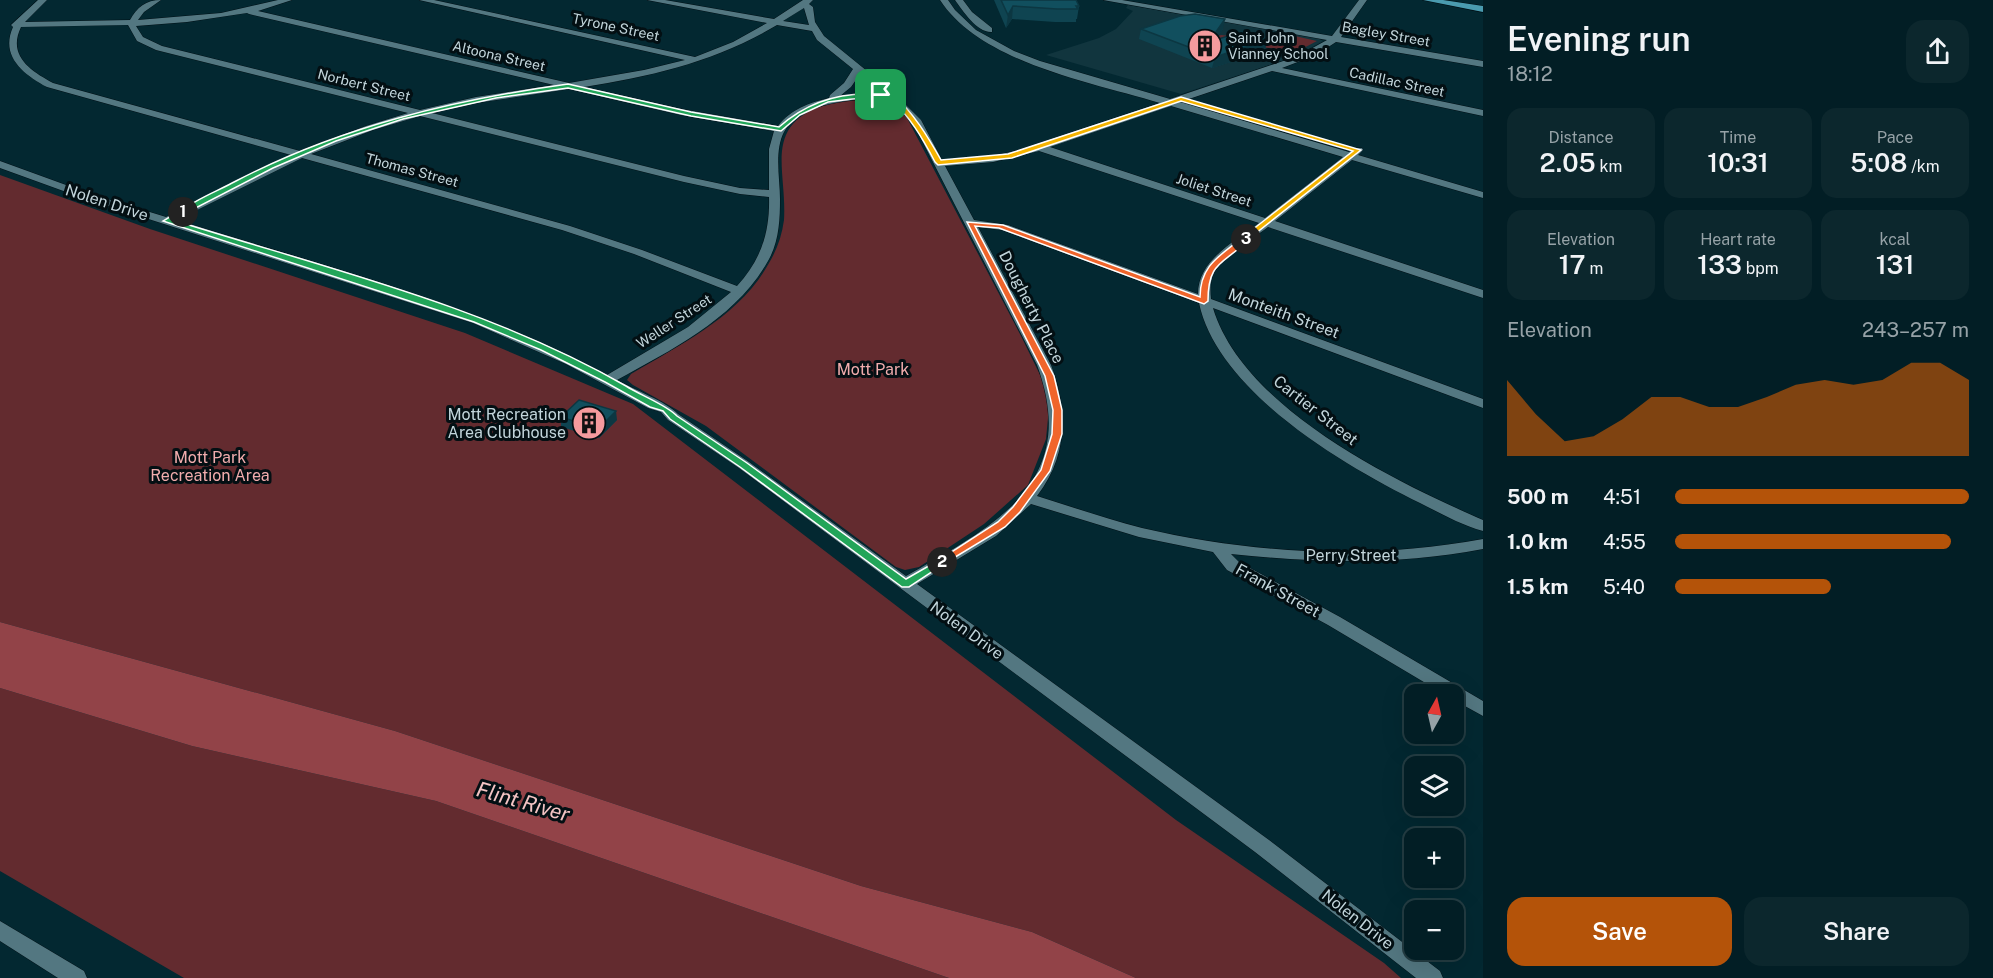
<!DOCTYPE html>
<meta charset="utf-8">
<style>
body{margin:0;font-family:"Public Sans",sans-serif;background:#0c272d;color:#f1f3f6;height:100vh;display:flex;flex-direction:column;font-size:22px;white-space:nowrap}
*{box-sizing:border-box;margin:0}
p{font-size:20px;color:#96a2a7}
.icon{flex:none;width:33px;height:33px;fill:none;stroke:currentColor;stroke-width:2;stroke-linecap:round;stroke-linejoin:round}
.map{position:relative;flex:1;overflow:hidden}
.sheet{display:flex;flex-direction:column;background:#021e25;width:510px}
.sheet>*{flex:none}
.needle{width:39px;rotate:8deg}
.fabs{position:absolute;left:1404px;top:684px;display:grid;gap:12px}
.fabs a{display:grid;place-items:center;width:60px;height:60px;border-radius:12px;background:#021e25;box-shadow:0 6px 24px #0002,0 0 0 2px #233c42;font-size:30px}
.pin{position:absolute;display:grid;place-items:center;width:51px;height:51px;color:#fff;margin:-26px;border-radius:12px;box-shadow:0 3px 9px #0006}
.km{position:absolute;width:30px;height:30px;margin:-15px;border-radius:50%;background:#222;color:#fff;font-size:16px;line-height:30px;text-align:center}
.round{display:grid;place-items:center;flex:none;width:63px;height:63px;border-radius:18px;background:#0c272d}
.summary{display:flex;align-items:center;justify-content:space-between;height:102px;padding:0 24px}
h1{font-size:33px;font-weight:600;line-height:45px}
.stats{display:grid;grid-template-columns:repeat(3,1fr);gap:9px;height:102px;padding:6px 24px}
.stats div{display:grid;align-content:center;border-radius:15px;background:#0c272d;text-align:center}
.stats b{font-size:26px;font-weight:600}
.stats small{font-size:16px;font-weight:400}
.stats p{font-size:16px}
.chart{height:168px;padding:12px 24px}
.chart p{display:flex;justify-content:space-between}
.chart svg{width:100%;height:108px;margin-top:6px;fill:#b45309;opacity:.7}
.cta{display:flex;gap:12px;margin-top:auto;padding:12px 24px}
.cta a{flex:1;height:69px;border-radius:18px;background:#b45309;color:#fff;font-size:24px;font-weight:600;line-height:69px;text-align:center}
.cta a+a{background:#0c272d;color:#f1f3f6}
ul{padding:0 24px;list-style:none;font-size:20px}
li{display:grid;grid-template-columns:96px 72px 1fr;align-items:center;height:45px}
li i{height:15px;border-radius:8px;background:#b45309}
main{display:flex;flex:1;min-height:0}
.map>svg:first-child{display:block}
.built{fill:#11353e}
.green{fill:#632b2f}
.water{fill:#924348}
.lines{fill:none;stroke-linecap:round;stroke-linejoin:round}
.minor-casing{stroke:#001016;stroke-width:1}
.major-casing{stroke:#001016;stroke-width:1}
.minor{fill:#537781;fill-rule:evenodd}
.major{fill:#4a9baf;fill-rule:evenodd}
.wall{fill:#0f4451}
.shaded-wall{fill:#0c3742}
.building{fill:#114f5e;stroke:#0c3742;stroke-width:1.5}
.split-1{fill:#22a559;stroke:#fff;stroke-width:1.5}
.split-2{fill:#22a559;stroke:#fff;stroke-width:1.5}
.split-3{fill:#f0652b;stroke:#fff;stroke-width:1.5}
.split-4{fill:#f5b400;stroke:#fff;stroke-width:1.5}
.labels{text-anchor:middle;stroke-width:6;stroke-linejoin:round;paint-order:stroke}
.far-street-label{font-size:14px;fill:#c2d5db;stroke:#030f13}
.far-poi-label{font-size:14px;fill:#c2d5db;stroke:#030f13;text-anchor:start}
.street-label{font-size:16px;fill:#c2d5db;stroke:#030f13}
.park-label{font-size:16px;fill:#f1acad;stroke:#030f13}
.poi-label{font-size:16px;fill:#c2d5db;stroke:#030f13;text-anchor:end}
.near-water-label{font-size:21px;font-style:italic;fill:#f4c4c4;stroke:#030f13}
</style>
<main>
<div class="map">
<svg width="1483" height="978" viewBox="0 0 1483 978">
<rect width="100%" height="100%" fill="#032831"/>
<path class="built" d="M1128 5 1318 38 1323 41 1294 57 1181 94 1046 55 1099 38 1116 29 1133 11 1126 8Z"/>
<g class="green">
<path d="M1286 34 1317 41 1296 52 1262 47 1224 45 1209 39 1221 35 1277 41 1283 39Z"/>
<path d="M862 98C882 99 893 104 907 118L1021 336 1043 381 1049 408 1046 439 1028 485 984 524 919 567 905 570 896 567 706 426 633 385 627 380 631 374C681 344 740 316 769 263 777 250 782 235 784 220 787 167 761 124 830 103 840 100 852 99 862 98Z"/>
<path d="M0 175 150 229 465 333 633 404 1176 820 1384 963 1401 978H1136L1032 932 861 886 395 731 0 622Z"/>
<path d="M0 688 192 746 436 801 949 978H184L0 871Z"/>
</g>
<path class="water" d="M0 622 395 731 861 886 1032 932 1136 978H949L436 801 192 746 0 688Z"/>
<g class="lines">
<g class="minor-casing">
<g id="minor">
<path d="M38 0H47L25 22 130 20C137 7 146 0 161 0L144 12 138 20 221 13 278 0H292L258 11 569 83 644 70 685 60 419 0H434L695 57 733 42 767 23 647 0H665L774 19 803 0H813L809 4 813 7 815 22 824 36 894 93 921 120 942 160 993 156 1019 150 1160 103C1091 82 981 63 940 0H948L955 10 976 30 1014 51 1040 61 1170 99 1298 56 1327 40 1103 0H1122L1332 36 1359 0H1367L1341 37 1483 61V67L1336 42 1316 55 1282 68 1483 110V116L1272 71 1180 102 1349 152 1354 148H1362L1363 150 1358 155 1483 192V198L1352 160 1275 221 1483 290V298L1268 227C1255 237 1223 258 1215 271 1210 279 1210 290 1211 299L1483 399V408L1213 308C1243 408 1394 481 1483 520V531C1461 525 1440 513 1420 503 1345 466 1218 392 1199 303L1002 230 978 227 1051 365C1068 411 1068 456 1037 496 1072 507 1107 519 1142 528 1254 554 1370 560 1483 539V549C1399 565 1316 563 1231 554L1239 562 1340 617 1483 701V716L1454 700V694H1444L1328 625 1227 570 1213 552 1139 537 1031 504 996 536 917 584 1269 840 1440 971 1443 978H1416L1255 852 739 468 668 420 661 412 648 408 566 364 473 323 80 197 0 168V161L88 193 166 217 291 155 47 87C23 74 0 56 13 27L11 25ZM804 8 809 25 783 21ZM247 13 249 14 554 85 476 97 420 110 162 46 143 37 136 26 187 22ZM128 25 137 41 156 50 408 113 366 126 300 151 53 83C31 71 7 56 21 27ZM777 25 812 31 817 40 853 69 844 83 830 95 829 98C809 103 791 109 778 126L681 109 584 87C653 76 717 61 777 25ZM860 74 882 92 840 96 851 87ZM569 89 681 115 774 131 769 149V190L740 188 684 176 432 113 476 103ZM888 98 913 123 1037 365C1081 483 994 526 906 576L749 462 678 414C667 402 633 389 617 380 673 349 736 318 768 261 779 242 780 220 780 199 780 179 774 151 784 132 800 101 857 99 888 98ZM1171 106 1343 157 1265 218 1050 147ZM420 116 684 182 740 194 769 197C770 232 761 260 737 286L642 250 570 226 311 154 373 130ZM1039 151 1259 223C1234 242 1198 260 1198 294L1008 225 974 220 945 166 993 162ZM302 158 562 230 634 254 731 292 688 327 607 375C472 303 322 266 177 220Z"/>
<path d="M955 0H963L972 12 992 28V32C977 33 963 11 955 0Z"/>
<path d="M0 921 84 971 87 978H58L0 941Z"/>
</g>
</g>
<g class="major-casing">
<path id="major" d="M1423 0H1443L1483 6V12Z"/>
</g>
<use href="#minor" class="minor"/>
<use href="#major" class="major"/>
</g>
<g class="wall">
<path d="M994 0H1076L1079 6 1077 19H1076V22H1055L1012 19 1006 28Z"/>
<path d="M1141 29H1223L1215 40 1265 51 1212 68 1139 39Z"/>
<path d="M561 417 617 420 599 438 561 427Z"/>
</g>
<g class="shaded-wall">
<path d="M1013 6 1012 19 1006 28 1008 15Z"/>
<path d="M1225 19 1223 29 1206 53 1209 42Z"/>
<path d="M1267 40 1265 51 1212 68 1215 57Z"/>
<path d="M616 411 617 420 599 438 598 429Z"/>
</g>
<g class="building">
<path d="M1001 0H1076L1079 6H1076L1078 9H1057L1013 6 1008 15Z"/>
<path d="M1195 14 1225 19 1209 42 1244 31 1267 40 1215 57 1141 29 1180 16Z"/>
<path d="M579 400 616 411 598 429 561 417Z"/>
</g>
<path class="split-1" d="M568 84 691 112 779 127C804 105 832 94 866 94 873 93 879 93 885 95L828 102 800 115 781 131 691 116 568 88 496 98 403 119 336 141 273 168 186 213 180 212C195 199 218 191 236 181 340 127 452 100 568 84Z"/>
<path class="split-2" d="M181 210 187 212 173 220C325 268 487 306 626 386 640 395 667 405 677 416L747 463 906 579 939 560H946L947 562 909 587H902L740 467 670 419 663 411 650 407 605 382 541 350 474 322 163 221Z"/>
<path class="split-3" d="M967 222 1003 225 1200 297C1200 265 1220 256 1243 237L1249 239C1224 265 1208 260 1208 301L1204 304 999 228 975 226 1054 376 1062 410V434L1050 471 1020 512 1005 527 942 565 937 562 939 560 998 522 1013 507 1041 470 1052 434 1053 410 1045 376Z"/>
<path class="split-4" d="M881 93 893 94C914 114 927 135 941 160L1008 154 1181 97 1361 150 1246 241 1243 240V237L1353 151 1181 101 1012 158 938 165 935 162C922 137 910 117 889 97H879Z"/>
<defs>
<g id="building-disc" transform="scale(1.725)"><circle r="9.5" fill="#f59b9e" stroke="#030f13"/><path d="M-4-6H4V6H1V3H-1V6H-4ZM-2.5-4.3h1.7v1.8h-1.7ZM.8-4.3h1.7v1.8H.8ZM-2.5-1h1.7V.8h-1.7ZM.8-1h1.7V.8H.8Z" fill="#111"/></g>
</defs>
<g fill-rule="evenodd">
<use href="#building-disc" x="1205" y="46"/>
<use href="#building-disc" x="589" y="423"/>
</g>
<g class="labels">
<g class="far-street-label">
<text transform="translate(616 27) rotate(12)" y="5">Tyrone Street</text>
<text transform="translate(1386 34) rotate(10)" y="5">Bagley Street</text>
<text transform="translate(499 56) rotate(13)" y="5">Altoona Street</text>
<text transform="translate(1397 82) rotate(12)" y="5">Cadillac Street</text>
<text transform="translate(364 85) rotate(14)" y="5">Norbert Street</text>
<text transform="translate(412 170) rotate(15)" y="5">Thomas Street</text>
<text transform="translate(1214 190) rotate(18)" y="5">Joliet Street</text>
<text transform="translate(674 321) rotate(-33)" y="5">Weller Street</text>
</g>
<g class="far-poi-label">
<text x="1228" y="43">Saint John<tspan x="1228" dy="16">Vianney School</tspan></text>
</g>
<g class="street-label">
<text transform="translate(107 202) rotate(18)" y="6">Nolen Drive</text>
<text transform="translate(1032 307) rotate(63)" y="6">Dougherty Place</text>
<text transform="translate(1284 313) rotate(20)" y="6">Monteith Street</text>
<text transform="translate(1316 410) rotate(38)" y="6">Cartier Street</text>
<text x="1351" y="561">Perry Street</text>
<text transform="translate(1278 590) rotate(29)" y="6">Frank Street</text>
<text transform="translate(967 630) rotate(36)" y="6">Nolen Drive</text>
<text transform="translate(1358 919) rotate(38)" y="6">Nolen Drive</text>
</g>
<g class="park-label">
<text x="873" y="375">Mott Park</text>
<text x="210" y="463">Mott Park<tspan x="210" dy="18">Recreation Area</tspan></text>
</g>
<g class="poi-label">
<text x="566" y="420">Mott Recreation<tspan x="566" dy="18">Area Clubhouse</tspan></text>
</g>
<g class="near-water-label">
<text transform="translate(523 802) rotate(16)" y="7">Flint River</text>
</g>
</g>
</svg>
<div class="fabs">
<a><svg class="needle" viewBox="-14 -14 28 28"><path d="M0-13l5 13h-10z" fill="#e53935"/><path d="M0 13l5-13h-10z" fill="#96a2a7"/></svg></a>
<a><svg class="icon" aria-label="layers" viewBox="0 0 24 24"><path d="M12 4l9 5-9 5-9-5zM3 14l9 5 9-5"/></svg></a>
<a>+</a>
<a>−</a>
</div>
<div class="pin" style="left:881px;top:95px;background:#1e9e55"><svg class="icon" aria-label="arrive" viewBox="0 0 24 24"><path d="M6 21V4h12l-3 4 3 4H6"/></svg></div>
<b class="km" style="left:183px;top:212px">1</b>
<b class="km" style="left:942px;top:562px">2</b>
<b class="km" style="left:1246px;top:239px">3</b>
</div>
<section class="sheet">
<div class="summary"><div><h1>Evening run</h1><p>18:12</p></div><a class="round"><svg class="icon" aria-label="share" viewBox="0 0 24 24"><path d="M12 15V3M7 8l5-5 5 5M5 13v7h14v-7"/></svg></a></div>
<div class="stats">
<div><p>Distance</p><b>2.05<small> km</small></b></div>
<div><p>Time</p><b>10:31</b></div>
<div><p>Pace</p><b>5:08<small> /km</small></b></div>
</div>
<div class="stats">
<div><p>Elevation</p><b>17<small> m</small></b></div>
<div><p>Heart rate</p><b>133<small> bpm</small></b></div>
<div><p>kcal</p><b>131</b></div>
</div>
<div class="chart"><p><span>Elevation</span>243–257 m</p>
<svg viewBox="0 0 160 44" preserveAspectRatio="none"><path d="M0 44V13L10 27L20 38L30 36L40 29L50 20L60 20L70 24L80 24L90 20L100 15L110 13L120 15L130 13L140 6L150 6L160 13V44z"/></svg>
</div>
<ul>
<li><b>500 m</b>4:51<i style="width:100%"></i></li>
<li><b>1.0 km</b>4:55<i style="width:94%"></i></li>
<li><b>1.5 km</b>5:40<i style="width:53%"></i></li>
</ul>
<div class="cta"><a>Save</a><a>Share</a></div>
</section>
</main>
